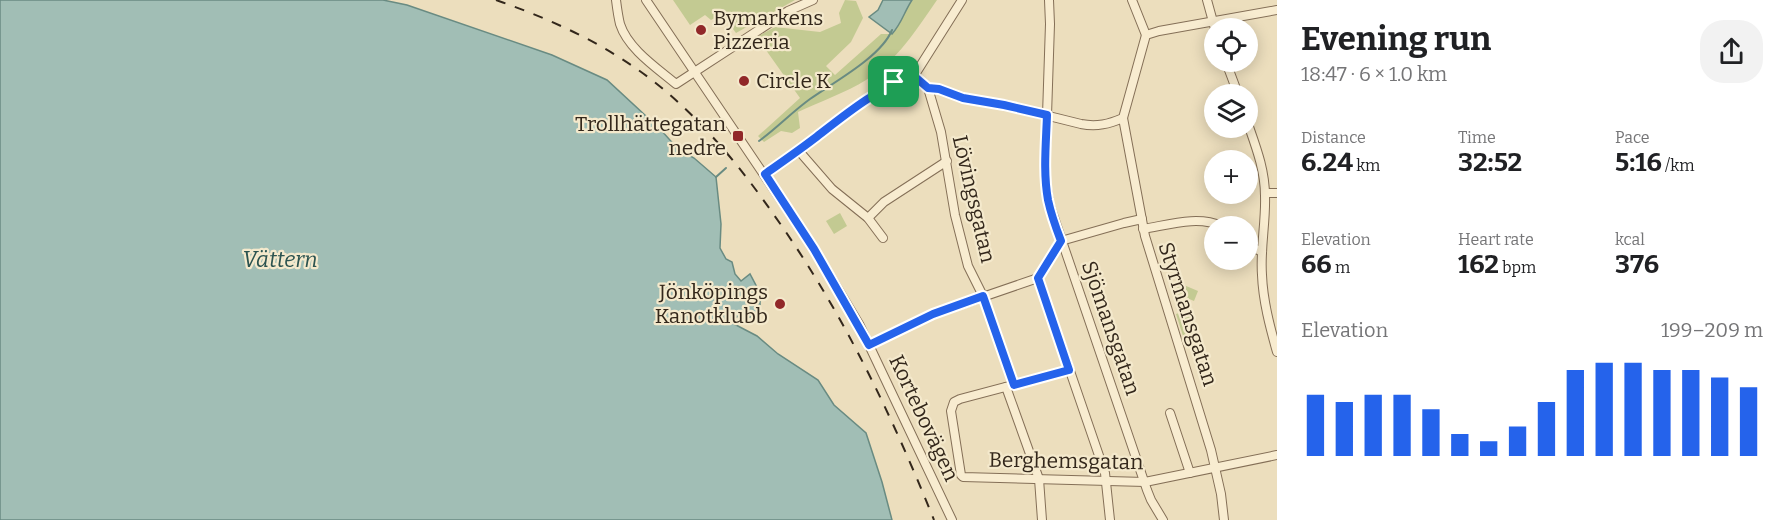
<!DOCTYPE html>
<meta charset="utf-8">
<style>
body{margin:0;font-family:Bitter,serif;background:#f2f2f2;color:#202124;height:100vh;display:flex;flex-direction:column;font-size:22px;white-space:nowrap}
*{box-sizing:border-box;margin:0}
p{font-size:20px;color:#757577}
.icon{flex:none;width:33px;height:33px;fill:none;stroke:currentColor;stroke-width:2;stroke-linecap:round;stroke-linejoin:round}
.map{position:relative;flex:1;overflow:hidden}
.drawer{display:flex;flex-direction:column;background:#fff;width:510px}
.drawer>*{flex:none}
.buttons{position:absolute;left:1204px;top:18px;display:grid;gap:12px}
.buttons a{display:grid;place-items:center;width:54px;height:54px;border-radius:50%;background:#fff;box-shadow:0 3px 15px #0003;font-size:30px}
.pin{position:absolute;display:grid;place-items:center;width:51px;height:51px;color:#fff;margin:-26px;border-radius:12px;box-shadow:0 3px 9px #0006}
.round{display:grid;place-items:center;flex:none;width:63px;height:63px;border-radius:24px;background:#f2f2f2}
.summary{display:flex;align-items:center;justify-content:space-between;height:102px;padding:0 24px}
h1{font-size:33px;font-weight:700;line-height:45px}
.stats{display:grid;grid-template-columns:repeat(3,1fr);gap:9px;height:102px;padding:6px 24px}
.stats div{display:grid;align-content:center}
.stats b{font-size:26px;font-weight:700}
.stats small{font-size:16px;font-weight:400}
.stats p{font-size:16px}
.chart{height:168px;padding:12px 24px}
.chart p{display:flex;justify-content:space-between}
.chart svg{width:100%;height:108px;margin-top:6px;stroke:#2563eb;stroke-width:6}
main{display:flex;flex:1;min-height:0}
.map>svg:first-child{display:block}
.green{fill:#c3ca92}
.water{fill:#a1beb5;stroke:#698b82;stroke-width:1.5}
.lines{fill:none;stroke-linecap:round;stroke-linejoin:round}
.stream{stroke:#698b82;stroke-width:2}
.minor-casing{stroke:#846f57;stroke-width:10}
.minor{stroke:#f8ecd0;stroke-width:8}
.rail{stroke:#33271b;stroke-width:2;stroke-dasharray:10 10;stroke-linecap:butt}
.route-casing{stroke:#fff;stroke-width:12}
.route{stroke:#2563eb;stroke-width:8}
.poi-dot{fill:#912829;stroke:#f4e9cc;stroke-width:2}
.labels{text-anchor:middle;stroke-width:4.5;stroke-linejoin:round;paint-order:stroke}
.poi-label{font-size:21px;fill:#33271b;stroke:#f4e9cc;text-anchor:start}
.street-label{font-size:21px;fill:#33271b;stroke:#f4e9cc}
.water-label{font-size:22px;font-style:italic;fill:#2b5350;stroke:#f4e9cc}
</style>
<main>
<div class="map">
<svg width="1277" height="520" viewBox="0 0 1277 520">
<rect width="100%" height="100%" fill="#ecdebd"/>
<g class="green">
<path d="M673 0H795L736 33 722 14 711 20 705 15 690 25Z"/>
<path d="M845 0 856 1 863 18 851 42 826 66 835 75 881 34H892C902 22 904 12 912 0H937C917 29 897 61 866 80 847 92 819 102 798 112L800 128 792 133 781 131 764 142 758 136 800 98 761 43 748 46 746 45 747 42 775 27 820 32 841 23 839 13Z"/>
<path d="M840 213 847 226 834 234 826 221Z"/>
<path d="M1179 283 1198 291 1194 301 1175 293Z"/>
<path d="M1190 310 1197 332 1183 336 1176 314Z"/>
</g>
<g class="water">
<path d="M0 0H383L407 5 552 55 607 80 660 129 678 149 694 158 716 177 721 224 720 248 726 259 732 262 735 274 741 281 750 274 760 293V314L744 319 740 316 733 318 734 324 757 336 778 354 818 380 834 405 866 433 882 482 892 520H0Z"/>
<path d="M883 0H912C904 12 902 23 892 34L869 17 878 10Z"/>
</g>
<g class="lines">
<g class="stream">
<path d="M759 141C777 128 792 112 810 99 834 82 881 57 892 30"/>
<path d="M716 177 726 168"/>
</g>
<g class="minor-casing">
<g id="minor">
<path d="M616 0C617 8 618 16 620 24 628 49 657 68 676 84L788 11 813 0"/>
<path d="M646 0 814 249 859 324 952 520"/>
<path d="M1049 0 1050 24 1045 176 1049 203 1147 490 1151 500 1163 520"/>
<path d="M1132 0 1146 35"/>
<path d="M1207 0 1215 29"/>
<path d="M1226 62 1238 94"/>
<path d="M914 76 962 0"/>
<path d="M928 88 941 132 955 215 968 266 983 296 1014 385"/>
<path d="M1123 118 1145 236 1211 450 1221 494 1224 520"/>
<path d="M1248 124C1256 147 1265 170 1265 196 1266 222 1260 248 1262 275 1263 301 1270 327 1277 352"/>
<path d="M799 151 832 189 868 218 883 238"/>
<path d="M765 174C782 162 798 151 815 138 845 114 877 88 914 76L928 88 939 89 963 98 1004 105 1081 124C1097 127 1109 124 1123 118L1146 35 1159 31 1277 10"/>
<path d="M1265 193H1277"/>
<path d="M868 218 884 202 947 161"/>
<path d="M1143 229C1168 225 1198 215 1221 226"/>
<path d="M1248 245 1262 252"/>
<path d="M1038 278 1105 473 1110 520"/>
<path d="M869 345 933 314 1038 278 1061 241 1124 223 1142 219"/>
<path d="M1069 370 960 399 954 402 951 411 961 475 963 477 1145 482 1277 455"/>
<path d="M1006 387 1039 479 1042 520"/>
<path d="M1170 413 1190 473"/>
</g>
</g>
<use href="#minor" class="minor"/>
<path class="rail" d="M496 0C556 21 614 48 663 89 706 125 742 169 774 215 841 309 891 413 934 520"/>
</g>
<g class="lines">
<g class="route-casing">
<path id="route" d="M914 76 928 88 939 89 963 98 1004 105 1047 115C1046 144 1043 172 1048 200 1051 214 1056 228 1061 241L1038 278 1069 370 1014 385 983 296 933 314 869 345 814 249 765 174C782 162 798 151 815 138 846 114 877 88 914 76Z"/>
</g>
<use href="#route" class="route"/>
</g>
<g class="poi-dot">
<circle cx="701" cy="30" r="6"/>
<circle cx="744" cy="81" r="6"/>
<rect x="732" y="130" width="12" height="12" rx="3"/>
<circle cx="780" cy="304" r="6"/>
</g>
<g class="labels">
<g class="poi-label">
<text x="713" y="25">Bymarkens<tspan x="713" dy="24">Pizzeria</tspan></text>
<text x="756" y="88">Circle K</text>
<text x="726" y="131" text-anchor="end">Trollhättegatan<tspan x="726" dy="24">nedre</tspan></text>
<text x="768" y="299" text-anchor="end">Jönköpings<tspan x="768" dy="24">Kanotklubb</tspan></text>
</g>
<g class="street-label">
<text transform="translate(974 199) rotate(77)" y="7">Lövingsgatan</text>
<text transform="translate(1188 314) rotate(72)" y="7">Styrmansgatan</text>
<text transform="translate(1111 328) rotate(71)" y="7">Sjömansgatan</text>
<text transform="translate(924 418) rotate(65)" y="7">Kortebovägen</text>
<text transform="translate(1066 461) rotate(1)" y="7">Berghemsgatan</text>
</g>
<g class="water-label">
<text x="280" y="267">Vättern</text>
</g>
</g>
</svg>
<div class="buttons">
<a><svg class="icon" aria-label="locate" viewBox="0 0 24 24"><circle cx="12" cy="12" r="6"/><path d="M12 2v4M12 18v4M2 12h4M18 12h4"/></svg></a>
<a><svg class="icon" aria-label="layers" viewBox="0 0 24 24"><path d="M12 4l9 5-9 5-9-5zM3 14l9 5 9-5"/></svg></a>
<a>+</a>
<a>−</a>
</div>
<div class="pin" style="left:894px;top:82px;background:#1e9e55"><svg class="icon" aria-label="arrive" viewBox="0 0 24 24"><path d="M6 21V4h12l-3 4 3 4H6"/></svg></div>
</div>
<section class="drawer">
<div class="summary"><div><h1>Evening run</h1><p>18:47 · 6 × 1.0 km</p></div><a class="round"><svg class="icon" aria-label="share" viewBox="0 0 24 24"><path d="M12 15V3M7 8l5-5 5 5M5 13v7h14v-7"/></svg></a></div>
<div class="stats">
<div><p>Distance</p><b>6.24<small> km</small></b></div>
<div><p>Time</p><b>32:52</b></div>
<div><p>Pace</p><b>5:16<small> /km</small></b></div>
</div>
<div class="stats">
<div><p>Elevation</p><b>66<small> m</small></b></div>
<div><p>Heart rate</p><b>162<small> bpm</small></b></div>
<div><p>kcal</p><b>376</b></div>
</div>
<div class="chart"><p><span>Elevation</span>199–209 m</p>
<svg viewBox="0 0 160 44" preserveAspectRatio="none"><path d="M5 44V19M15 44V22M25 44V19M35 44V19M45 44V25M55 44V35M65 44V38M75 44V32M85 44V22M95 44V9M105 44V6M115 44V6M125 44V9M135 44V9M145 44V12M155 44V16"/></svg>
</div>
</section>
</main>
